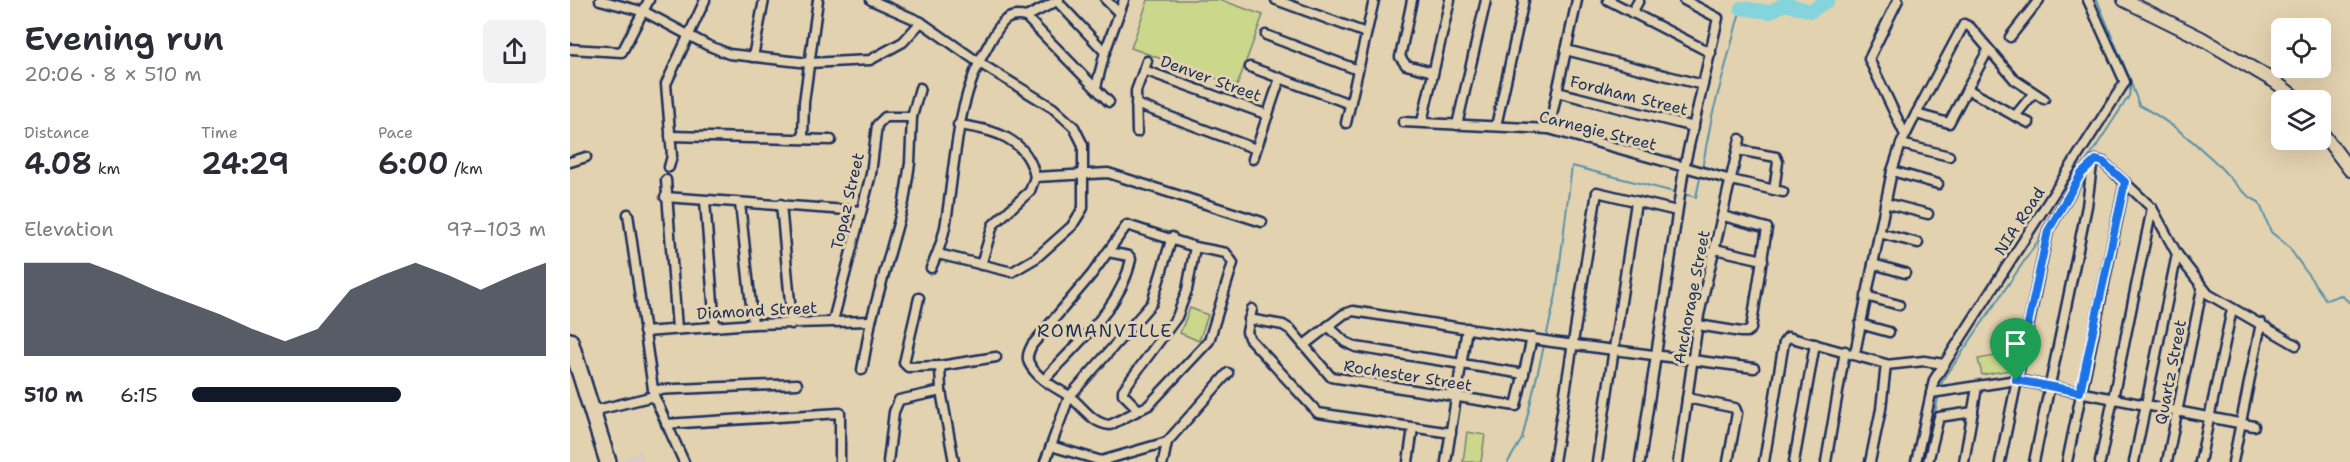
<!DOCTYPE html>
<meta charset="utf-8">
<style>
body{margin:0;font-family:"Shantell Sans",sans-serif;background:#f2f2f3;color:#2b2b33;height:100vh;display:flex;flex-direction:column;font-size:22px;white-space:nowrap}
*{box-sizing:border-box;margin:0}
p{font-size:20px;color:#7c7c81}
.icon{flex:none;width:33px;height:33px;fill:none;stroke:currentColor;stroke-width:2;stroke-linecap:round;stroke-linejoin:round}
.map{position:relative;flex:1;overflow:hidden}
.sheet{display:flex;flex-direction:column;background:#fff;width:570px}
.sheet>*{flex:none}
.buttons{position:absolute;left:1701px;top:18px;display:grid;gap:12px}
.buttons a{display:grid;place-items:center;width:60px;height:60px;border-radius:9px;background:#fff;box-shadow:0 6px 24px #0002;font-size:30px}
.pin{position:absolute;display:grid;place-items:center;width:51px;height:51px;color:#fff;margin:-62px -26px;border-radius:50% 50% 50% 0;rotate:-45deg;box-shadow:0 0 6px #0007}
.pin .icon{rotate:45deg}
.round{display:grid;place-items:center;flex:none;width:63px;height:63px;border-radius:9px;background:#f2f2f3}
.headline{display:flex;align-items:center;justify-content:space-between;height:102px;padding:0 24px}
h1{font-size:33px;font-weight:600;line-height:45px}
.stats{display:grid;grid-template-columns:repeat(3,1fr);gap:9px;height:102px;padding:6px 24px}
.stats div{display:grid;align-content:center}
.stats b{font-size:30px;font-weight:600}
.stats small{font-size:16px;font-weight:400}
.stats p{font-size:16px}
.chart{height:168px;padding:12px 24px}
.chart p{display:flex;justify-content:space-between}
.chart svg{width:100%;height:108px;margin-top:6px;fill:#111827;opacity:.7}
ul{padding:0 24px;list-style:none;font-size:20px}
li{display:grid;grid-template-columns:96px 72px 1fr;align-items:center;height:45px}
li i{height:15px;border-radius:8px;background:#111827}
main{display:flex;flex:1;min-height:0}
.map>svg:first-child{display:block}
.built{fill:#d9ccc2}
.green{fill:#cbd78a;stroke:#738374;stroke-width:1.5}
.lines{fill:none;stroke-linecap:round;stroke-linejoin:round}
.stream{stroke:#5992aa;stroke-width:2}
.river{stroke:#83d4dc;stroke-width:14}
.street-casing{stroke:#1b2f5e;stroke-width:13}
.secondary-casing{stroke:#1b2f5e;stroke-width:16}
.highway-casing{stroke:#1b2f5e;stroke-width:20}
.street{stroke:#e3d2af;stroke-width:8}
.secondary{stroke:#e3d2af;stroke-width:12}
.highway{stroke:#e3d2af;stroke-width:15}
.route-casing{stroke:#fff;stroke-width:12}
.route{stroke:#1a73e8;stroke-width:8}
.labels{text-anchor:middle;stroke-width:6;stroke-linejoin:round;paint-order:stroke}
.street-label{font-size:16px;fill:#1b2f5e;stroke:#e3d2af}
.neighbourhood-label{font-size:18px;letter-spacing:1.5px;fill:#1b2f5e;stroke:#e3d2af}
</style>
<main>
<section class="sheet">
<div class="headline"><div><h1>Evening run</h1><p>20:06 · 8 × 510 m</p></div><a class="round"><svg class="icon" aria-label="share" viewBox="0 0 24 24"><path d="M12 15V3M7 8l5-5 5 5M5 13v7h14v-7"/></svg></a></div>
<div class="stats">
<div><p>Distance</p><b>4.08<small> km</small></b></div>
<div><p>Time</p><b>24:29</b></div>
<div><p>Pace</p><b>6:00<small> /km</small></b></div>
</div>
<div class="chart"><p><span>Elevation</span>97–103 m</p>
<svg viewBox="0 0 160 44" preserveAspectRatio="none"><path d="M0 44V6L10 6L20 6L30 11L40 17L50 22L60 27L70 33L80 38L90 33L100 17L110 11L120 6L130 11L140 17L150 11L160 6V44z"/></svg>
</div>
<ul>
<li><b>510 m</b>6:15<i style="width:59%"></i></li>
</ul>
</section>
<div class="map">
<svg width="1780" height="462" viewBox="0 0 1780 462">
<rect width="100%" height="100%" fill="#e3d2af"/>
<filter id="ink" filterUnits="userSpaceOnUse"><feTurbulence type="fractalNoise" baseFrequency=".0167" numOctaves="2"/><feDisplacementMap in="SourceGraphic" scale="12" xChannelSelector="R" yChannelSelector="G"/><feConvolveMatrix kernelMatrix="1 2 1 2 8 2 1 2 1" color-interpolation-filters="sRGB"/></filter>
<g filter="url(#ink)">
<path class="built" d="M71 451 74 462H48V461Z"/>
<g class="green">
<path d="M578 0H651L693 15 667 86 561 48Z"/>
<path d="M620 308 638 315 629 341 610 333Z"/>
<path d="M1437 354 1440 370 1412 375 1408 359Z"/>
<path d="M897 432 915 435 911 462H893Z"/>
</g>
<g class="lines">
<g class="stream">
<path d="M1561 83 1569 105C1596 119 1619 137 1641 158 1657 172 1669 193 1689 202L1701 232 1718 246 1756 300 1771 295 1780 303"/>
<path d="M1512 168 1559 96 1561 82 1527 0"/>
<path d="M1132 169 1142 116 1171 8"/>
<path d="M1114 194 1126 197 1131 174"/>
<path d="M1370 389 1372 382 1474 232"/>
<path d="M938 462 952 439 986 295 1002 166 1108 193"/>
<path d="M1353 462 1369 395"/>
</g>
<path class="river" d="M1171 8 1199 12 1215 4 1241 11 1258 0"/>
<g class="street-casing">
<g id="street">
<path d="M30 0 75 12 137 45 159 54 239 63 300 60 333 42 351 22"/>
<path d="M301 0 351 22 408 62 483 108 504 127 513 145V208L502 226 466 258 442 272 368 254"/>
<path d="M536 0 549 13"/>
<path d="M706 0 796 33"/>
<path d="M842 0 830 57 836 65 863 72"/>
<path d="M1038 0 1141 53"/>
<path d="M1328 0 1299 59 1335 135"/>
<path d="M487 1 535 52"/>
<path d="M1062 13 1069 0"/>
<path d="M456 17 489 0"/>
<path d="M696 35 788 70"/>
<path d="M1440 37 1469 0"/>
<path d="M0 49 52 52 79 0"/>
<path d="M996 50 1133 85"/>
<path d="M183 57 194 0"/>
<path d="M680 67 780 104"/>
<path d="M574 70 698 115"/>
<path d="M526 87 535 52 554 0"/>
<path d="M1397 89 1418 50"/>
<path d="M987 92 1124 127"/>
<path d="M1463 94 1445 116 1397 89 1379 123 1346 114 1394 24 1400 27 1445 80 1474 99"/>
<path d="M566 104 686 149"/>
<path d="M1445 116 1459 123"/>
<path d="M833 122 979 129 1161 180 1213 192"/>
<path d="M852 122 880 0"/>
<path d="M776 123 804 0"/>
<path d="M388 125C422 129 458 138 465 177L460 191 423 225 411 265"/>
<path d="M887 125 916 0"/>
<path d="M926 126 954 0"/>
<path d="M979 129 1007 0"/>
<path d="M567 132 566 91 577 61"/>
<path d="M100 136 261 140"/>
<path d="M233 137 234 102 248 0"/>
<path d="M1331 144 1379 156"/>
<path d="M1168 150 1206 157 1208 162 1204 190"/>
<path d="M683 159 710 78"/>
<path d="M0 162 16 157"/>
<path d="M99 167 102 156 96 84 135 0"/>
<path d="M1322 171 1368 184"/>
<path d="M465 177 538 173 692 222"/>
<path d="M96 180 107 329"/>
<path d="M95 197 291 211"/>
<path d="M135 201 145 327"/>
<path d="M170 203 183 324"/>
<path d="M1315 203 1358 214"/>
<path d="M211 204 222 324"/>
<path d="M58 214 84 396 114 462"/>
<path d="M557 225 625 247 656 253 663 263 639 341 579 405 540 425C522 424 513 406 499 396 485 387 467 379 459 363 456 357 459 351 462 345L522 274Z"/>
<path d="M1309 233 1348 243"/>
<path d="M1145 249 1193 260"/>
<path d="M1303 264 1335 273"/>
<path d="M361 268C369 251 375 233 377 215 386 155 387 96 420 42 430 25 435 12 456 17L539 102"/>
<path d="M1296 296 1329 305"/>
<path d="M349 298 334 363 338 367 370 366 371 391 384 462"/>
<path d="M682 309 677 332 679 338 748 413 881 433"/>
<path d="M679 319 713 325 721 330 761 377 946 406 962 338"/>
<path d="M263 321 301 174 307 125 315 117H342"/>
<path d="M1290 324 1319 332"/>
<path d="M1128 325 1171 332H1177L1181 329 1197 228 1153 216"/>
<path d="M758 326 775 342 786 347 954 374"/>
<path d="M74 332 183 324 301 321"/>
<path d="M734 345 774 314 783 311 982 342 1184 368"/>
<path d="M1285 353 1322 171 1331 144 1346 114"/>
<path d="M1316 365 1354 361 1374 364"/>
<path d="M370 366 426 357"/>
<path d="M292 370 301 321 334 202 340 163 342 117 350 88"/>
<path d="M474 380C505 344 552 308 561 259L559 256 538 252"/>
<path d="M83 390 227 384"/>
<path d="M1361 393 1447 380 1684 426"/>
<path d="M1117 398 1165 408 1167 413 1158 462"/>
<path d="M569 410 553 394V390L607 317 617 290 625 247"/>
<path d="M23 411 84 396"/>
<path d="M96 424 270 413V462"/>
<path d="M481 446 535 462"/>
<path d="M531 461 597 442"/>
<path d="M318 462 324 412 329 400 371 391"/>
<path d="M475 462 499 397 582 303 602 237"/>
<path d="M593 462 597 442 658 373"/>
<path d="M838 462 843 428"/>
<path d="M876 462 897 328"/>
<path d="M984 462 1027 192 1107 211"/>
<path d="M1027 462 1066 202"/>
<path d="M1070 462 1114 168 1148 18 1114 0"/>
<path d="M1108 462 1129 315 1170 139"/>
<path d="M1194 462 1214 342 1218 337 1316 364 1311 409 1300 462"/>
<path d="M1224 462 1245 344"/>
<path d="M1256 462 1275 351"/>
<path d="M1346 462 1364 380 1555 82 1518 0"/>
<path d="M1358 462 1369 417 1403 412"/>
<path d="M1394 462 1407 387"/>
<path d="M1430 462 1478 231 1511 174 1526 160 1533 162 1582 208 1607 254 1638 294 1726 345"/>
<path d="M1464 462 1517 206 1522 165"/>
<path d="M1497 462 1555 182"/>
<path d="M1530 462 1582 208"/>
<path d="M1564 462 1607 254"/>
<path d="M1597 462 1632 289"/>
<path d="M1630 462 1662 309"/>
<path d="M1663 462 1691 323"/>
</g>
</g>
<g class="secondary-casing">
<g id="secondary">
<path d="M1554 0 1631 38 1704 81 1729 100"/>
<path d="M1750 130 1780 170"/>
</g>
</g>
<g class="highway-casing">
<path id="highway" d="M0 341 38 462"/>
</g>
<use href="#street" class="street"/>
<use href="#secondary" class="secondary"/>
<use href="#highway" class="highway"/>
</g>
</g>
<g class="lines" filter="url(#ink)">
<g class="route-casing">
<path id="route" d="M1526 160 1533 162 1555 182 1510 392 1446 380 1478 231 1511 174Z"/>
</g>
<use href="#route" class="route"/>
</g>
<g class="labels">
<g class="street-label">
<text transform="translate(641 78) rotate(20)" y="6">Denver Street</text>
<text transform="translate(1059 95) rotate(14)" y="6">Fordham Street</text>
<text transform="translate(1028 130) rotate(14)" y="6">Carnegie Street</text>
<text transform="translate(277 201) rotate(-77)" y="6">Topaz Street</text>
<text transform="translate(1449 221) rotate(-57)" y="6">NIA Road</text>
<text transform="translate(1121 297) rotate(-79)" y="6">Anchorage Street</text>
<text transform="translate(187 310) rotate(-3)" y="6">Diamond Street</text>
<text transform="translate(1600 372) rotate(-79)" y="6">Quartz Street</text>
<text transform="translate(838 375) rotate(9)" y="6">Rochester Street</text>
</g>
<g class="neighbourhood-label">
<text x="535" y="337">ROMANVILLE</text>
</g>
</g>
</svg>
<div class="buttons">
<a><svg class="icon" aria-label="locate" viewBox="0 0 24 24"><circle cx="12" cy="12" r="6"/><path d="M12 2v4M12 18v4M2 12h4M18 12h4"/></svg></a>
<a><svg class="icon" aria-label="layers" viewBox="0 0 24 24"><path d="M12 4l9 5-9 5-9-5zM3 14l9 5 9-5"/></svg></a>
</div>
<div class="pin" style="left:1446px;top:380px;background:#1e9e55"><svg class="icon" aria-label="arrive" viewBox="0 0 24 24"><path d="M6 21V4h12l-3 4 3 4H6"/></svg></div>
</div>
</main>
